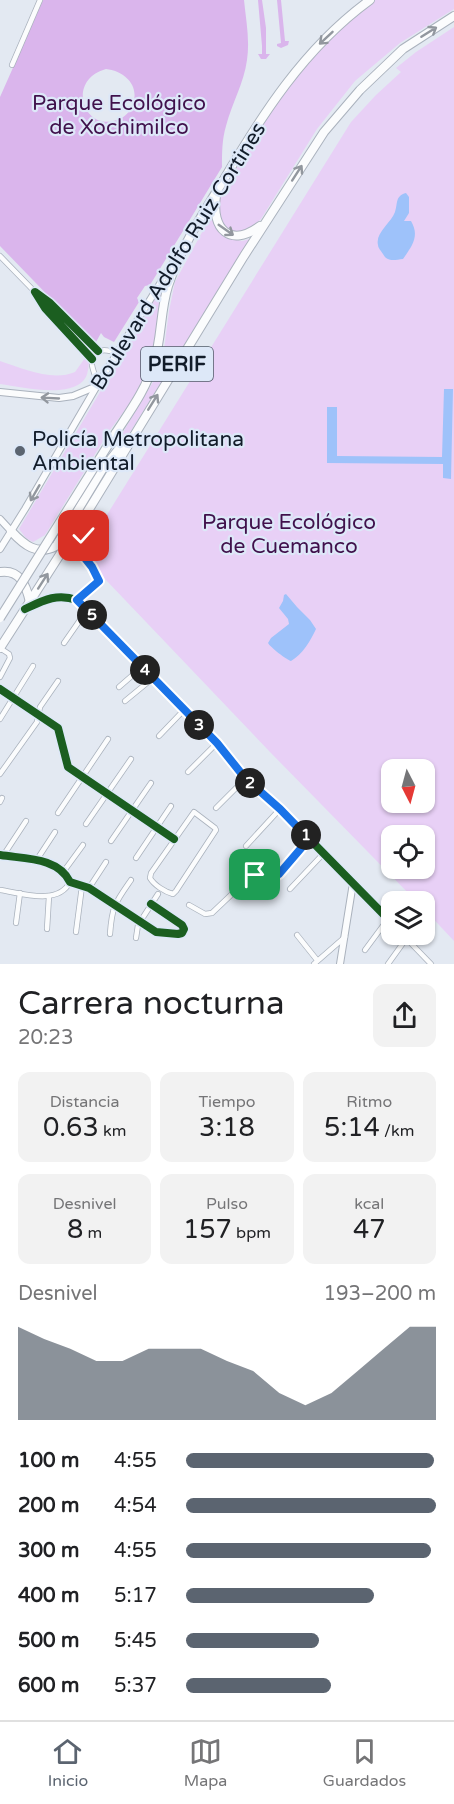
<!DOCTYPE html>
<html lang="es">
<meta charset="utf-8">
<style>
body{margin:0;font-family:"Varela Round",sans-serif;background:#f2f2f2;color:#202124;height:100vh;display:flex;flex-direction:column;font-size:22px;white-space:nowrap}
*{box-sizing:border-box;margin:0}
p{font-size:20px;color:#757577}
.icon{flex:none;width:33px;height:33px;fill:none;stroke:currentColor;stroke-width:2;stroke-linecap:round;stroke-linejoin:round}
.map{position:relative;height:964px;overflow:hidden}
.panel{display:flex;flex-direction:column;background:#fff;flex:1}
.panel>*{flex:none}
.needle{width:39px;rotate:174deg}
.controls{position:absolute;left:381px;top:759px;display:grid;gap:12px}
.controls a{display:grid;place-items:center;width:54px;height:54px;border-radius:12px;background:#fff;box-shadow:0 2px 4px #0004;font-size:30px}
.pin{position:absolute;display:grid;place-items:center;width:51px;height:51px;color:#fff;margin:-26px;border-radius:12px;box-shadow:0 3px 9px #0006}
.km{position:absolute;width:30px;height:30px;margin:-15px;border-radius:50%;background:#222;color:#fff;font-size:16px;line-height:30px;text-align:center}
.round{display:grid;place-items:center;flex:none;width:63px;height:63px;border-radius:12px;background:#f2f2f2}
.head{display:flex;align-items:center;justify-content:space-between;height:102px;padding:0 18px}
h1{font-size:33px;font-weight:600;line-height:45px}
.figures{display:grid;grid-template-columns:repeat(3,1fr);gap:9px;height:102px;padding:6px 18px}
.figures div{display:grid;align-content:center;border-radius:12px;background:#f2f2f2;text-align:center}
.figures b{font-size:26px;font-weight:600}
.figures small{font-size:16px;font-weight:400}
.figures p{font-size:16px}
.chart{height:168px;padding:12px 18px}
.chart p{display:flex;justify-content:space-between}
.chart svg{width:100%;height:108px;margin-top:6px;fill:#5b6470;opacity:.7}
ul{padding:0 18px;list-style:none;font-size:20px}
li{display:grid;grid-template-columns:96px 72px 1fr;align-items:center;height:45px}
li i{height:15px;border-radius:8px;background:#5b6470}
.tabs{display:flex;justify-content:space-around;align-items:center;height:84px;border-top:2px solid #e0e0e0;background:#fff;font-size:16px;color:#757577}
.tabs a{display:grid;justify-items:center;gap:3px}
.tabs .active{color:#5b6470}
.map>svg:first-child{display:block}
.green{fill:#e8d0f6;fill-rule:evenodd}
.forest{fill:#dab5ec;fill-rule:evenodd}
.water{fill:#9ec2fa}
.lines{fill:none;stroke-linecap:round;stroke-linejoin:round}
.street-casing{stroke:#aab2bd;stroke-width:6}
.secondary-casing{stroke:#aab2bd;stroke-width:8}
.highway-casing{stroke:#aab2bd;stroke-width:10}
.street{stroke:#fbfcfd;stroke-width:4.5}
.secondary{stroke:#fbfcfd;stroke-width:6}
.highway{stroke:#fbfcfd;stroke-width:8}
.highway-bridge-casing{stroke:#aab2bd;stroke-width:10;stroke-linecap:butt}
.highway-bridge{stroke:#fbfcfd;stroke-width:8}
.cycleway-casing{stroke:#dde8f8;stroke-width:11}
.cycleway{stroke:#1b5e20;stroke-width:8}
.oneway{stroke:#92979e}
.route-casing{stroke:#fff;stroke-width:12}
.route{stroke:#1a73e8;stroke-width:8}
.poi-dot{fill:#5b6470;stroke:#dde8f8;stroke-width:2}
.labels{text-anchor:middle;stroke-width:4.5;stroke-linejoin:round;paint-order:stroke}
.shield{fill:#dde8f8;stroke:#4f5968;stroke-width:1.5}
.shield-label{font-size:20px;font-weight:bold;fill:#121c2a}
.park-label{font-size:21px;fill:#40114c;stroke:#dde8f8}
.street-label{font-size:21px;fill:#121c2a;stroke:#dde8f8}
.poi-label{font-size:21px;fill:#121c2a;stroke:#dde8f8;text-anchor:start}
</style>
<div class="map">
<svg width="454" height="964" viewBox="0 0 454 964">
<rect width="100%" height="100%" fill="#e3e9f2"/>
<g class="green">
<path d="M375 0H454V9L400 43 355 81 317 129 261 219C252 228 237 237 224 228 221 226 220 223 218 220L221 190 300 68 354 14Z"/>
<path d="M454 27V941L425 910 424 902 416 901 270 752 105 579 87 553V549L95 534 351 122 376 95 401 72 396 68 416 52ZM392 770H424V802H392ZM392 836H424V868H392Z"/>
<path d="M213 212 229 238 242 241 250 239 129 434 107 459 156 377 164 350 169 311 175 282Z"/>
<path d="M161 289 157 332 149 370 134 398 110 430 45 535 33 542 26 538 19 529Z"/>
<path d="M85 358 89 363C88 369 88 376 83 381 66 398 22 387 0 384V361C22 368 52 382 75 372Z"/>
</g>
<g class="forest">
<path d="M43 0H244C246 20 250 40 247 60 244 83 232 103 226 126 222 139 222 153 222 167L150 285 145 286 137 298 139 302 114 342 104 337 101 333 96 342H93L0 246V97ZM106 69C126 71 142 88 131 108 128 114 123 118 117 120 83 132 66 80 106 69Z"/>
<path d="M258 0H262L266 28V54H270L266 59H261L258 54H262V46Z"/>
<path d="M277 0H281L285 41H289L288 45 281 48 277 46V44L281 43Z"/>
</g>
<g class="water">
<path d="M406 193 409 197V213L404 221H411C420 236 412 246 403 259 394 260 387 262 383 254 382 252 378 248 378 245 375 233 391 223 395 212 398 203 395 196 406 193Z"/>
<path d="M444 389H453L451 479 443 478V464L327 463V407H337V456L442 457Z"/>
<path d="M286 594 297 607 310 620 316 629C311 640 302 655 291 661 287 660 270 647 268 643L271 638 289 624 288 619 279 608 283 601 284 595Z"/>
</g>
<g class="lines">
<g class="street-casing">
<g id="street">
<path d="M12 65 40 0"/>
<path d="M0 256 35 292"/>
<path d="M92 359 45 308 35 292 50 303 98 351"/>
<path d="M98 384C96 378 93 371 92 365 90 348 106 348 117 354"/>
<path d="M64 643 87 610"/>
<path d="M0 677 10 658 9 654 0 648"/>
<path d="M119 687 142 667"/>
<path d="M0 689 58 728 68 767 174 839"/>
<path d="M125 701 153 678"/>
<path d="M0 719 33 666"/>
<path d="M159 736 184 710"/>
<path d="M188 772 217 743"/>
<path d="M0 774 37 722 40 707 58 681"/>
<path d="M0 802 2 798"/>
<path d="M216 808 245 779"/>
<path d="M194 812 215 828 216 830 176 891 173 894C165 892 154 885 150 878L151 873Z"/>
<path d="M58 813 108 739"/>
<path d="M86 824 131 759"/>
<path d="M111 841 151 783"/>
<path d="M246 846 280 809"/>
<path d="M0 855C24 859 58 857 70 882L89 888 156 932 178 934 182 933 184 929 182 925 151 904"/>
<path d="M3 856 26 821"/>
<path d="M136 858 171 806"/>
<path d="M36 861 55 832"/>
<path d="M64 871 83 845"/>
<path d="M353 883 392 923"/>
<path d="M89 888 106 862"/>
<path d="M290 889 324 853"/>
<path d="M0 890C21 893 58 906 70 882"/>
<path d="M189 905 205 914 212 913 251 876 255 875 273 878 279 874 310 839"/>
<path d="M16 923 20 893"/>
<path d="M47 929 49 896"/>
<path d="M76 932 82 886"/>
<path d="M110 934C112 906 115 903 131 880"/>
<path d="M402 934 431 964"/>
<path d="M297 935 317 960"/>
<path d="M136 938 138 925 158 894"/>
<path d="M365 950 388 919"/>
<path d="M314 964 345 937"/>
<path d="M388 964 406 939"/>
</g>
</g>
<g class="secondary-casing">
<g id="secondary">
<path d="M0 392 59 398 73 396 97 386"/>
<path d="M0 519 11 531"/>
<path d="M0 549 25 509 98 384 174 261"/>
<path d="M77 600 99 581 92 567 81 553 88 515"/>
<path d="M27 608C46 599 57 593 77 600L217 743 245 779 280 809 353 883 340 964"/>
</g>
</g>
<g class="highway-casing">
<g id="highway">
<path d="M216 196C211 229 230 248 260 226"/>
<path d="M115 434C130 411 147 388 154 362 162 338 160 311 168 286 180 250 200 218 220 186 261 116 304 48 370 0"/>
<path d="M11 531C24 545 37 556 56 546L102 470 122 445"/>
<path d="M0 572C20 569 26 585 30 602"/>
<path d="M0 648 91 506 244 256 324 132 360 90 403 49 454 16"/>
</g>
</g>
<use href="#street" class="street"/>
<use href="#secondary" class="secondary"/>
<use href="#highway" class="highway"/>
<g class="highway-bridge-casing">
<path id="highway-bridge" d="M0 618 115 434"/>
</g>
<use href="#highway-bridge" class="highway-bridge"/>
<g class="cycleway-casing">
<g id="cycleway">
<path d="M92 359 45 308 35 292 50 303 98 351"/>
<path d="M25 609C44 600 57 593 77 600L217 743 245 779 280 809 392 923"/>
<path d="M0 689 58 728 68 767 174 839"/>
<path d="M0 855C24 859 58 857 70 882L89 888 156 932 178 934 182 933 184 929 182 925 151 904"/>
</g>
</g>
<use href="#cycleway" class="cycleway"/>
</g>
<defs><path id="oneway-shaft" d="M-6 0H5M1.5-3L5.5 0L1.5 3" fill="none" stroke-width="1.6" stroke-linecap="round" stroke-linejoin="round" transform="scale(1.5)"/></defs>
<g class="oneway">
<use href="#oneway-shaft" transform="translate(429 32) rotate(-32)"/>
<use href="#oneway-shaft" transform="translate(326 38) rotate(137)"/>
<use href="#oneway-shaft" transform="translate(297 173) rotate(-57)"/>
<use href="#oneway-shaft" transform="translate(226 230) rotate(35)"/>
<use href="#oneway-shaft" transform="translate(50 398) rotate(-177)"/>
<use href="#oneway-shaft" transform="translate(153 402) rotate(-58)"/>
<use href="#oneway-shaft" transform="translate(35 493) rotate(120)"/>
<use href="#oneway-shaft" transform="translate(43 581) rotate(-57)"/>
</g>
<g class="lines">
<g class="route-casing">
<path id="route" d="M84 536 81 553 92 567 99 581 77 600 217 743 245 778 280 809 309 839 279 874 273 878 255 875"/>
</g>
<use href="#route" class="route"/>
</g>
<circle class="poi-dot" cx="20" cy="451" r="6"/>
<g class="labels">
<rect class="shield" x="141" y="347" width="72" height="34" rx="4.5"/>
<g class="shield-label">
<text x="177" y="371">PERIF</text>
</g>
<g class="park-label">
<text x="119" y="110">Parque Ecológico<tspan x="119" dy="24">de Xochimilco</tspan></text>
<text x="289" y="529">Parque Ecológico<tspan x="289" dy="24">de Cuemanco</tspan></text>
</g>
<g class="street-label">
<text transform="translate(178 256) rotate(-58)" y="7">Boulevard Adolfo Ruiz Cortines</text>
</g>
<g class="poi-label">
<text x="32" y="446">Policía Metropolitana<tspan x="32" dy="24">Ambiental</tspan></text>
</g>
</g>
</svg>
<div class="controls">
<a><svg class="needle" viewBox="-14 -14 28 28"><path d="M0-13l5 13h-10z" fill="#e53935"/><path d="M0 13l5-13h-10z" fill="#757577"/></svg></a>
<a><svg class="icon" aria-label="locate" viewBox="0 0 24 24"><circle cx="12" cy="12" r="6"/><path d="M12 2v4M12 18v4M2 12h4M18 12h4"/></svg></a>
<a><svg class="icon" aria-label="layers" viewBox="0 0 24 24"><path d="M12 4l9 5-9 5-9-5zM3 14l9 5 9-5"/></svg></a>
</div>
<div class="pin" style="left:255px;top:875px;background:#1e9e55"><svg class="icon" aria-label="arrive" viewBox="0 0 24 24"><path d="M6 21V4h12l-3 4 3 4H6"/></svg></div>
<div class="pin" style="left:84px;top:536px;background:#d93025"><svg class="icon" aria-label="check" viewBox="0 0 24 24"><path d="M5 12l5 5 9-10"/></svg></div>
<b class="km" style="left:306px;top:835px">1</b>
<b class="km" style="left:250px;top:783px">2</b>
<b class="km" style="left:199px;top:725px">3</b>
<b class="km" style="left:145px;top:670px">4</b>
<b class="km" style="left:92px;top:615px">5</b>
</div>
<section class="panel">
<div class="head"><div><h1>Carrera nocturna</h1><p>20:23</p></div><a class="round"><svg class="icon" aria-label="share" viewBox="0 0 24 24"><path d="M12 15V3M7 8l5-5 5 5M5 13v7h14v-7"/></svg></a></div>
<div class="figures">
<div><p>Distancia</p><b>0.63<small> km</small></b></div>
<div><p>Tiempo</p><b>3:18</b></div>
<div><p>Ritmo</p><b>5:14<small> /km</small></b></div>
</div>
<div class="figures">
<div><p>Desnivel</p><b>8<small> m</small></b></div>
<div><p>Pulso</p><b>157<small> bpm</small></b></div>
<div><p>kcal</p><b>47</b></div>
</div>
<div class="chart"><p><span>Desnivel</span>193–200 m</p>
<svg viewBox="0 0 160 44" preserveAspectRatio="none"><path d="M0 44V6L10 11L20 15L30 20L40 20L50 15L60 15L70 15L80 20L90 24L100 33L110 38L120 33L130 24L140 15L150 6L160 6V44z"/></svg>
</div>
<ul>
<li><b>100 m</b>4:55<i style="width:99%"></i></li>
<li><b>200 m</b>4:54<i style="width:100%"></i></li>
<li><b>300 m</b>4:55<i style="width:98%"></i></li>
<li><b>400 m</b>5:17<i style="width:75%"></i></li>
<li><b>500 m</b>5:45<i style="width:53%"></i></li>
<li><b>600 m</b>5:37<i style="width:58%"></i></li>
</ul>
</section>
<nav class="tabs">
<a class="active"><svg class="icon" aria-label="home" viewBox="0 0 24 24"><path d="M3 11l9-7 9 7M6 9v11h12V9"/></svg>Inicio</a>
<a><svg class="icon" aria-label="map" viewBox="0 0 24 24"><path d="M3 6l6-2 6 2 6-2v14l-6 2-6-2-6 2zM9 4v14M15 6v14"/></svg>Mapa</a>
<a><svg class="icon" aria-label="saved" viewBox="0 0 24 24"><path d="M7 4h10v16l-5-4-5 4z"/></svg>Guardados</a>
</nav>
